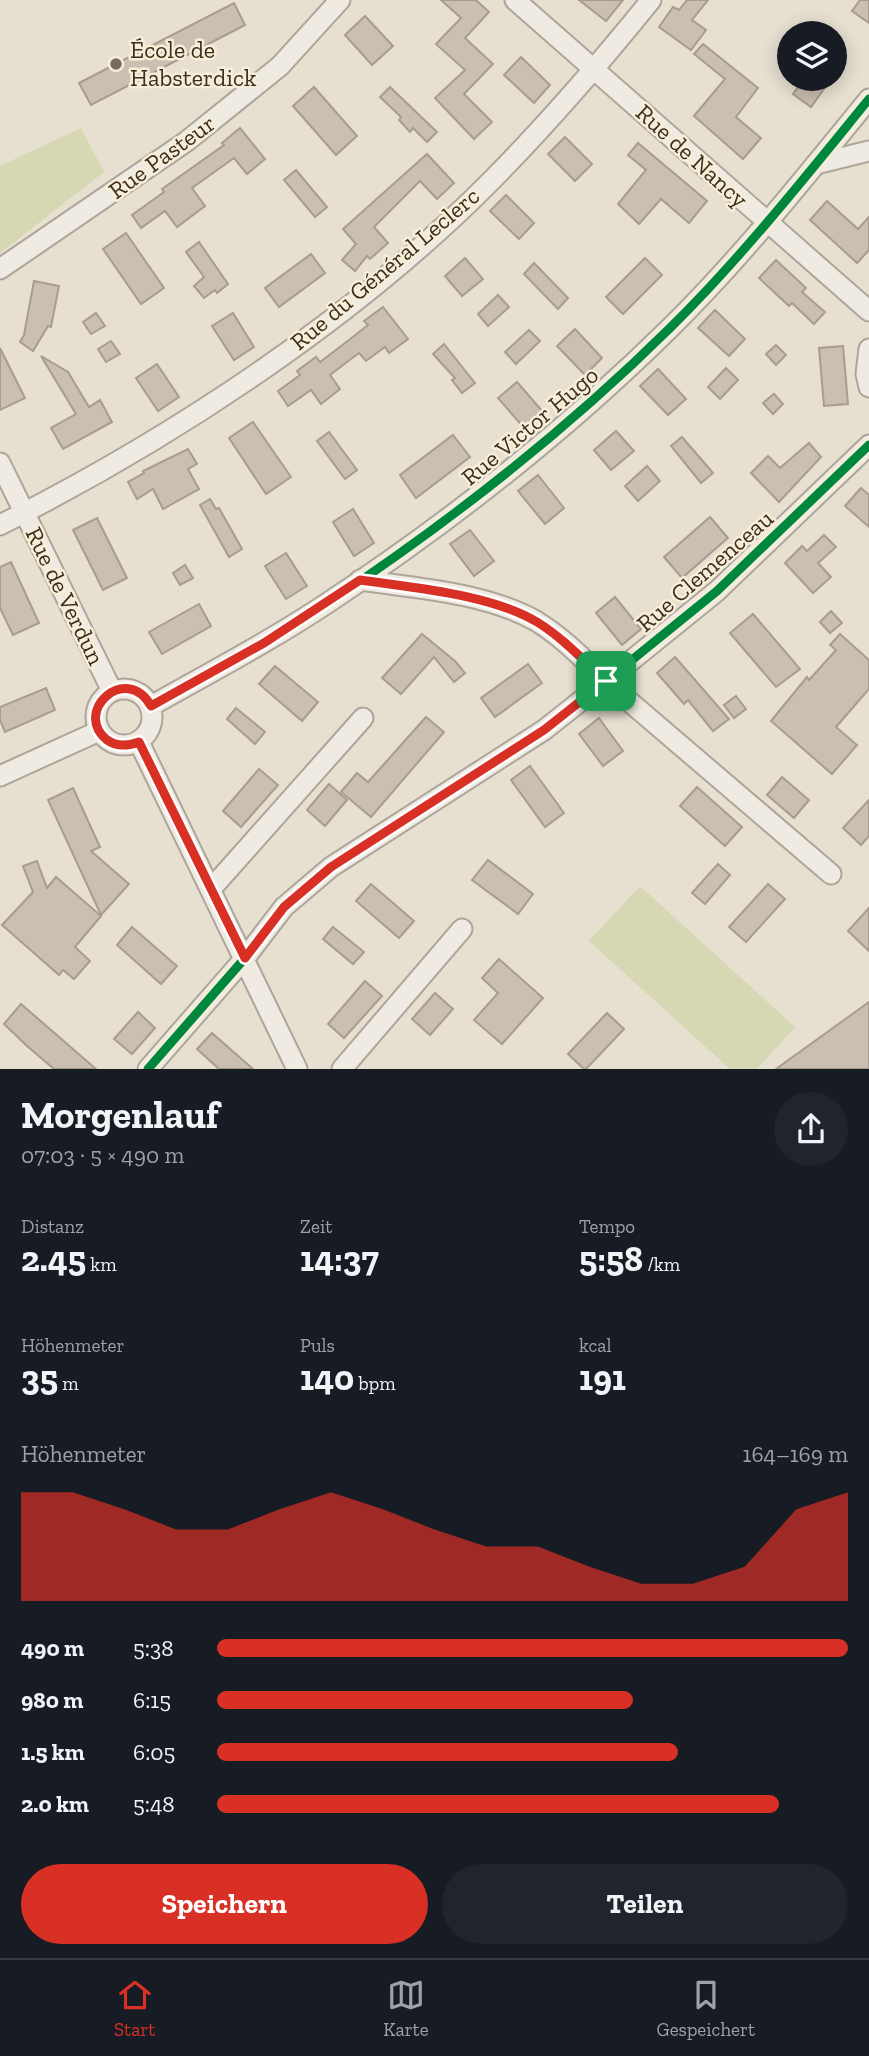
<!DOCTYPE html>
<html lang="de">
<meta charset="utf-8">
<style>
body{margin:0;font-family:"Zilla Slab",serif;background:#20242c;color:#f1f3f6;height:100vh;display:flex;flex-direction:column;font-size:26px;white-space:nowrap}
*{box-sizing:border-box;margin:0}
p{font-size:23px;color:#9ea1a6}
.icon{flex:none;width:38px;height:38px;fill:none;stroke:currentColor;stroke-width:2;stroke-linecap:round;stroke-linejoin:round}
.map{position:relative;height:1069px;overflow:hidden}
.panel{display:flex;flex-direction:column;background:#171b24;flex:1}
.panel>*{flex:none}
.buttons{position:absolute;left:777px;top:21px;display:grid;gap:14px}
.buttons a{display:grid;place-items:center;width:70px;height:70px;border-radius:50%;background:#171b24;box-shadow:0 4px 18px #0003;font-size:35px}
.pin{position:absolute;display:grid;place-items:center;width:60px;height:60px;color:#fff;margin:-30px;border-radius:14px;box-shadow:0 4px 10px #0006}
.round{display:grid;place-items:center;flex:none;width:74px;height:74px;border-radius:37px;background:#20242c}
.head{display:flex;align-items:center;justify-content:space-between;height:119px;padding:0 21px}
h1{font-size:38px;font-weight:800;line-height:52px}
.metrics{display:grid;grid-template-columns:repeat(3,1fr);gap:10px;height:119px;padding:7px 21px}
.metrics div{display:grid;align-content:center}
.metrics b{font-size:35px;font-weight:800}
.metrics small{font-size:19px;font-weight:400}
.metrics p{font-size:19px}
.chart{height:196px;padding:14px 21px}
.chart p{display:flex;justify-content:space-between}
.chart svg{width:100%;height:126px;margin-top:7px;fill:#d93025;opacity:.7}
.button{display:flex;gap:14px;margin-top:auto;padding:14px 21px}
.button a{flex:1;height:80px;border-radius:42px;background:#d93025;color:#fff;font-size:28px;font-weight:800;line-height:80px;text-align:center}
.button a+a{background:#20242c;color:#f1f3f6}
ul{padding:0 21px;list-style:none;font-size:23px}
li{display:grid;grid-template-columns:112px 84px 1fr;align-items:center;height:52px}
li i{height:18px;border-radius:9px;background:#d93025}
.menu{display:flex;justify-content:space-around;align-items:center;height:98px;border-top:2px solid #363941;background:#171b24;font-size:19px;color:#9ea1a6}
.menu a{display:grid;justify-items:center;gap:4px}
.menu .selected{color:#d93025}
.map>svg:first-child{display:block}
.green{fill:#d6d7b3}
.building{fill:#cbbfb2;stroke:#a89c90;stroke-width:2}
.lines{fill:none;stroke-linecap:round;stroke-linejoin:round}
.minor-casing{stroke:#ada599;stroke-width:23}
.minor{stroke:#efebe3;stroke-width:19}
.cycleway-casing{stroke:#f7eed8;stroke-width:13}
.cycleway{stroke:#00873e;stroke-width:9}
.route-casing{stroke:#fff;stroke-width:14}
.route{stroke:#d93025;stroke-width:9}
.poi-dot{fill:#786c5e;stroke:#f7eed8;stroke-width:2.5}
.labels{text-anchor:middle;stroke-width:5;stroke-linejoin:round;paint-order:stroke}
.poi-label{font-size:24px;fill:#3d2e20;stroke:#f7eed8;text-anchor:start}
.street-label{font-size:24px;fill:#3d2e20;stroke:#f7eed8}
</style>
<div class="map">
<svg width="869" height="1069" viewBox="0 0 869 1069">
<rect width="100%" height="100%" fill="#e7e0d1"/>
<g class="green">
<path d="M81 128 104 172 0 253V166Z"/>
<path d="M640 886 795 1027 757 1069H730L589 941Z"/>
</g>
<g class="building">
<path d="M441 0H476L489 12 465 38 493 64 464 94 492 122 474 139 435 98 465 70 436 44 461 18Z"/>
<path d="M579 0H623L606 21Z"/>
<path d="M687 0H708L692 20 706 30 691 50 659 27 673 7 679 10Z"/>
<path d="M860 0H869V23L852 11Z"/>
<path d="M234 3 245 25 91 105 79 83Z"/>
<path d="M365 16 393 46 372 65 345 35Z"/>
<path d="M703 44 758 88 736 117 761 138 743 159 694 116 725 79 694 54Z"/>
<path d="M521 57 550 85 534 103 504 75Z"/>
<path d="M804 79H831L811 107 793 94Z"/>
<path d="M314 87 357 136 336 155 293 106Z"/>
<path d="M390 87 437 132 427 142 413 128 410 132 399 120 401 117 380 97Z"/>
<path d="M240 128 265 159 247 174 234 158 192 188 205 206 177 227 165 211 141 228 132 215 164 192 162 189 224 145 222 143Z"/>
<path d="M565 137 592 164 575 181 548 154Z"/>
<path d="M638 143 707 201 689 223 661 199 639 224 618 204 646 170 628 155Z"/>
<path d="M427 154 454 183 437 199 420 181 374 227 388 243 370 259 367 256 355 271 342 260 356 244 343 229Z"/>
<path d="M296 170 327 207 315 217 284 180Z"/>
<path d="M506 195 534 223 519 239 490 211Z"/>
<path d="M827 201 858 229 869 217V250L857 263 810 220Z"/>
<path d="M126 233 164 288 141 304 103 249Z"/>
<path d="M199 242 228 284 217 293 215 290 204 298 194 286 204 277 186 252Z"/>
<path d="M311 254 325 273 279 307 265 288Z"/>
<path d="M465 258 483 279 462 296 445 276Z"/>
<path d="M645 258 662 275 623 314 606 297Z"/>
<path d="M776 260 806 288 802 292 825 312 814 324 792 303 789 306 759 278Z"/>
<path d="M534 263 568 298 558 309 524 274Z"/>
<path d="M34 281 59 286 51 327 48 326 33 351 20 342 24 335Z"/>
<path d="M498 295 509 307 488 326 478 314Z"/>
<path d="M383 307 408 339 389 353 385 347 366 361 359 353 330 375 340 389 321 404 311 390 288 406 278 391 300 375 297 371 316 357 320 362 349 340 368 325 364 321Z"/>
<path d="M715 310 745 339 729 356 698 328Z"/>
<path d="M96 313 105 326 91 334 83 322Z"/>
<path d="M233 313 254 347 234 360 212 326Z"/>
<path d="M575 329 602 358 585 375 557 346Z"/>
<path d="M529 330 540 341 516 364 505 352Z"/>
<path d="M111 341 120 354 106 362 98 349Z"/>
<path d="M444 344 475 383 462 393 452 380 455 378 433 354Z"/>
<path d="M776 345 786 355 776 365 766 354Z"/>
<path d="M843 346 848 404 824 406 819 348Z"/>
<path d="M0 348 25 398 0 410Z"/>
<path d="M41 356 68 372 89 407 100 400 112 422 63 449 51 428 76 414Z"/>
<path d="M157 364 179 397 158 411 136 378Z"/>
<path d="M726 368 738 380 720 399 708 387Z"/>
<path d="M658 369 686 399 668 415 640 386Z"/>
<path d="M517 382 543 412 524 428 498 398Z"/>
<path d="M774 394 783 404 773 414 763 403Z"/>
<path d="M253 422 291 477 266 494 229 438Z"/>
<path d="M616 431 634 451 611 470 594 450Z"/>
<path d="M329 432 357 470 345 479 317 441Z"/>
<path d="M453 435 470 457 416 498 400 475Z"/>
<path d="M682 437 713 473 701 483 671 446Z"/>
<path d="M809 443 821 457 779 502 751 473 768 456 780 468Z"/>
<path d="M188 449 197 464 188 469 199 489 163 509 153 489 137 499 128 482 144 473 143 471Z"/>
<path d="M647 466 660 481 638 501 625 486Z"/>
<path d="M538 475 564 508 545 524 518 491Z"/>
<path d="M861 488 869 495V527L845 506Z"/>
<path d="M210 499 216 509 219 508 242 549 229 557 200 505Z"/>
<path d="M353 509 374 543 354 556 333 522Z"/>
<path d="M710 517 728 538 682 578 664 557Z"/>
<path d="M97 518 127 578 103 590 73 530Z"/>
<path d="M470 530 494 561 474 576 450 544Z"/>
<path d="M824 535 836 547 818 563 831 577 813 593 785 563 802 546 807 551Z"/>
<path d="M286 553 307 586 286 599 265 566Z"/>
<path d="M11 562 39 623 13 635 0 608V567Z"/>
<path d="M185 565 193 578 180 585 173 573Z"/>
<path d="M615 597 641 629 622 645 596 613Z"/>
<path d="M199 604 211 626 162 654 149 632Z"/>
<path d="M831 611 842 623 830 633 820 622Z"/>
<path d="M753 614 800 669 776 687 730 633Z"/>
<path d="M422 634 455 661 465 673 454 682 434 657 401 694 382 678Z"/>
<path d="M840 634 869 660V689L836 727 857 745 832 774 771 721 807 677 809 680 836 650 830 645Z"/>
<path d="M675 657 729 719 713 731 688 700 684 704 657 673Z"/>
<path d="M528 664 542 683 495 717 481 698Z"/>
<path d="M275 666 318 702 302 721 259 684Z"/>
<path d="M46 688 55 710 5 732 0 720V707Z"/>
<path d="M736 696 746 709 734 718 724 705Z"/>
<path d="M236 708 265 732 255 744 227 719Z"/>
<path d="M426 717 444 732 371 817 341 792 357 773 368 782Z"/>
<path d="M599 718 623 751 603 766 579 734Z"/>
<path d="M530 766 564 813 545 827 511 780Z"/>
<path d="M259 769 278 785 241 827 223 811Z"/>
<path d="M782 777 809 800 794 818 767 795Z"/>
<path d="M329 784 347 800 325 826 307 810Z"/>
<path d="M697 787 742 827 725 846 680 806Z"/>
<path d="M73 788 100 847 91 851 129 884 101 915 48 800Z"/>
<path d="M869 800V836L861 845 843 828Z"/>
<path d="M488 860 533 894 518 914 472 880Z"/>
<path d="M37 861 47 888 56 877 101 916 75 947 90 961 74 979 63 970 59 975 2 925 33 892 23 866Z"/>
<path d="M718 864 730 875 705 904 692 893Z"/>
<path d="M371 884 414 921 399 938 356 901Z"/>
<path d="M768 884 785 899 746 942 729 927Z"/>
<path d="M869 908V951L848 931Z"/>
<path d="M132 927 177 966 161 984 117 945Z"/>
<path d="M333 927 364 952 353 964 323 939Z"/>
<path d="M499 959 543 998 502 1044 474 1020 498 993 482 978Z"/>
<path d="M365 981 382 996 344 1038 328 1024Z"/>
<path d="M435 993 453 1009 430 1035 412 1019Z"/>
<path d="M869 1002V1069H776L851 1015Z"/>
<path d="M21 1004 96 1069H54L27 1046 4 1024Z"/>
<path d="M138 1012 155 1028 132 1054 114 1039Z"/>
<path d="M607 1013 624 1029 586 1069H584L568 1054Z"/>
<path d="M212 1033 253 1069H219L197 1049Z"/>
</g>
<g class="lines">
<g class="minor-casing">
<g id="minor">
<path d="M515 0 869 311"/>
<path d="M816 164 869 151"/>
<path d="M0 269 187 141 280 66 340 0"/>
<path d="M869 349 866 374 869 387"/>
<path d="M0 463 112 691"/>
<path d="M0 525C173 438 357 317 493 179 549 122 601 62 651 0"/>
<path d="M360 580C416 588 487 593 536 621 569 641 595 672 624 697 693 756 762 815 831 874"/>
<circle cx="124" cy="717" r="28"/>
<path d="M151 706C211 672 272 640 329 602 451 521 567 430 671 327 742 257 806 176 869 99"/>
<path d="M139 742 297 1069"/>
<path d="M0 776 99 731"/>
<path d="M211 889 363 718"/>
<path d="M148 1069 245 958 284 907 331 867 544 730 606 681 717 591 869 445"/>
<path d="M342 1069 462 929"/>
</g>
</g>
<use href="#minor" class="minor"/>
<g class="cycleway-casing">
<g id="cycleway">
<path d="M151 706C211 672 272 640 329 602 451 521 567 430 671 327 742 257 806 176 869 99"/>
<path d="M148 1069 245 958 284 907 331 867 544 730 606 681 717 591 869 445"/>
</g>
</g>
<use href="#cycleway" class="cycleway"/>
</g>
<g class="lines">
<g class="route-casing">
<path id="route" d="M360 580C414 588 490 594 537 622 563 638 583 660 606 681L544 730 331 867 284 907 245 958 139 742C128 746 117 747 107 740 72 712 126 662 151 706L264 643Z"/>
</g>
<use href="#route" class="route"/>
</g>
<circle class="poi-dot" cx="116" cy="64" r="7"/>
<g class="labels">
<g class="poi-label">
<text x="130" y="58">École de<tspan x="130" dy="28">Habsterdick</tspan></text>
</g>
<g class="street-label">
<text transform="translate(692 156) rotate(42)" y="8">Rue de Nancy</text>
<text transform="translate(162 157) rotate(-36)" y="8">Rue Pasteur</text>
<text transform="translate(385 269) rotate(-40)" y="8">Rue du Général Leclerc</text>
<text transform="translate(530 426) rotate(-40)" y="8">Rue Victor Hugo</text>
<text transform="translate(705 571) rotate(-41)" y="8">Rue Clemenceau</text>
<text transform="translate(65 596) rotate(64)" y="8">Rue de Verdun</text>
</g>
</g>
</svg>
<div class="buttons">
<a><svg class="icon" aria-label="layers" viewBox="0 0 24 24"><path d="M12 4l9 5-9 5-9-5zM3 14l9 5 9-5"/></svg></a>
</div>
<div class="pin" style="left:606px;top:681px;background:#1e9e55"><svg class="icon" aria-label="arrive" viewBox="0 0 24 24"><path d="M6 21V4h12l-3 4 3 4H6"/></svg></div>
</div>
<section class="panel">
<div class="head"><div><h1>Morgenlauf</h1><p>07:03 · 5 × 490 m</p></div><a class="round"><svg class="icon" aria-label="share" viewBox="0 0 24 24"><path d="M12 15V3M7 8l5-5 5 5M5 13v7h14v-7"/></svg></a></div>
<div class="metrics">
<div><p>Distanz</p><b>2.45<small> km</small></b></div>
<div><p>Zeit</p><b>14:37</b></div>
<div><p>Tempo</p><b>5:58<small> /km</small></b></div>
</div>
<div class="metrics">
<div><p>Höhenmeter</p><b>35<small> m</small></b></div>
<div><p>Puls</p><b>140<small> bpm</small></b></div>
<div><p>kcal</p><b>191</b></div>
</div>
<div class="chart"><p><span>Höhenmeter</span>164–169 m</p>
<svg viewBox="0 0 160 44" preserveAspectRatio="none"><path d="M0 44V6L10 6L20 12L30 19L40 19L50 12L60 6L70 12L80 19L90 25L100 25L110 32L120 38L130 38L140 32L150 12L160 6V44z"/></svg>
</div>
<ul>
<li><b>490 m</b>5:38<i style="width:100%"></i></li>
<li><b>980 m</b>6:15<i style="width:66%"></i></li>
<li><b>1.5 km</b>6:05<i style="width:73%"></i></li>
<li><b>2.0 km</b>5:48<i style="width:89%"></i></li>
</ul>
<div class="button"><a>Speichern</a><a>Teilen</a></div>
</section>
<nav class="menu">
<a class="selected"><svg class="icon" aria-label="home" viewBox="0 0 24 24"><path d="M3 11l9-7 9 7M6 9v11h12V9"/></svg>Start</a>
<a><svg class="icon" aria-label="map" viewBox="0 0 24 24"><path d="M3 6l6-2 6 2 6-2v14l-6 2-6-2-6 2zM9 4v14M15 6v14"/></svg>Karte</a>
<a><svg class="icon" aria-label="saved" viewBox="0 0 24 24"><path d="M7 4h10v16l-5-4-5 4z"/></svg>Gespeichert</a>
</nav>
